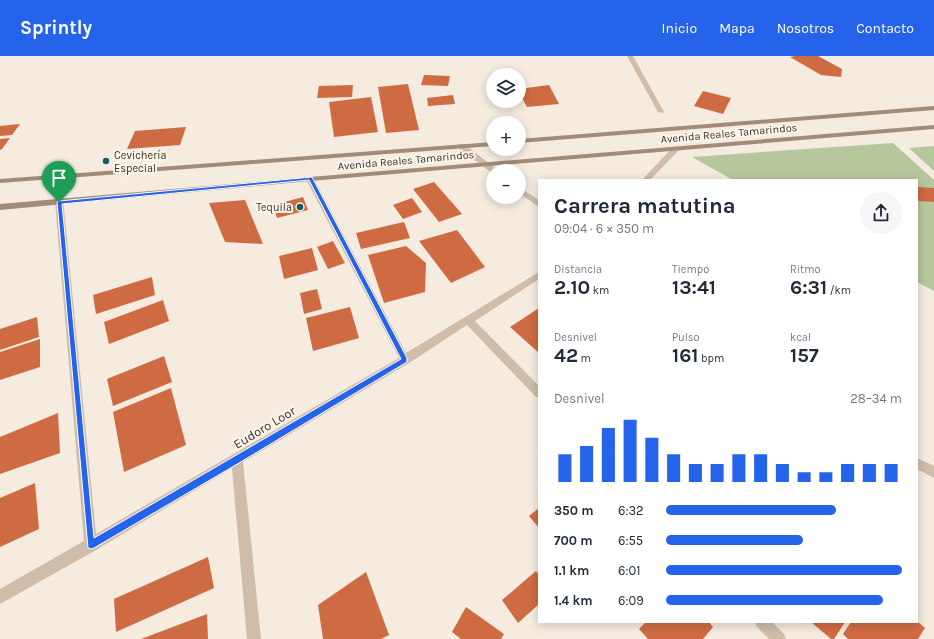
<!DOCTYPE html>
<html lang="es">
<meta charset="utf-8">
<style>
body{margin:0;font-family:Karla,sans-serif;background:#f6f6f7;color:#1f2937;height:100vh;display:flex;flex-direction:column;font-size:15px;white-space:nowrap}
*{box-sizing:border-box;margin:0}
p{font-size:13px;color:#747a83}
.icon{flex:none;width:22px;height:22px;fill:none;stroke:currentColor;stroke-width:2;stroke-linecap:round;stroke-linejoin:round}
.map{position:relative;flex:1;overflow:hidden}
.side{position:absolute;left:538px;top:123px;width:380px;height:444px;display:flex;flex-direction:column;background:#fff;border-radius:0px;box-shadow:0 2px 10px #0003}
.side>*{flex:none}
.buttons{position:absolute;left:486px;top:12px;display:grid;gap:8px}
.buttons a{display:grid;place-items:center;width:40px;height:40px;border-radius:50%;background:#fff;box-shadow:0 2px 10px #0003;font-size:20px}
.pin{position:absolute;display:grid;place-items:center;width:34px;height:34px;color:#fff;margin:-41px -17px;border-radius:50% 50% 50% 0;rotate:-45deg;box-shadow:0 0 4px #0007}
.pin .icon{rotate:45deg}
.round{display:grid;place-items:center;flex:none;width:42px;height:42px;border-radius:21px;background:#f6f6f7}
.headline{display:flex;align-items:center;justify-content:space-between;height:68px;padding:0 16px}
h1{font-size:22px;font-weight:700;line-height:30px}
.stats{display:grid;grid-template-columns:repeat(3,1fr);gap:6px;height:68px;padding:4px 16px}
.stats div{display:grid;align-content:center}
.stats b{font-size:20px;font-weight:700}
.stats small{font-size:11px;font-weight:400}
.stats p{font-size:11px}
.chart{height:112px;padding:8px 16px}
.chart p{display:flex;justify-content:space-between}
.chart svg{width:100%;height:72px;margin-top:4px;stroke:#2563eb;stroke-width:6}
ul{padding:0 16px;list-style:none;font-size:13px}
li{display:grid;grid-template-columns:64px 48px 1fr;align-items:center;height:30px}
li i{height:10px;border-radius:5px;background:#2563eb}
header{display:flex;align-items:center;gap:24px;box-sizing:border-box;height:56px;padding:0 20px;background:#2563eb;color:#fff}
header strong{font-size:19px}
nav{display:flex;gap:22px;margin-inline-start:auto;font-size:14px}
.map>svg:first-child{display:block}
.green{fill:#b6c69d}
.building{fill:#cf6b42}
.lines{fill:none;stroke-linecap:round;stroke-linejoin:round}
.street{fill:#cfbca9;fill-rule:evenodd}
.secondary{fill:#a38b7a;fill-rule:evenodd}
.route{fill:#2563eb;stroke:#fff;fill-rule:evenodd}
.poi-dot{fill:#1b5961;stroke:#fcf5ec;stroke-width:1.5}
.labels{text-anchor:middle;stroke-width:4;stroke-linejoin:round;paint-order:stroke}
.far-street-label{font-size:11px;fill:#3b3029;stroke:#fcf5ec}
.far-poi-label{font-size:11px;fill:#3b3029;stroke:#fcf5ec;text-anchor:start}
.street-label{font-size:13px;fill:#3b3029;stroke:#fcf5ec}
</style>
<header>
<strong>Sprintly</strong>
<nav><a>Inicio</a><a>Mapa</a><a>Nosotros</a><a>Contacto</a></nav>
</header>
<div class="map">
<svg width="934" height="583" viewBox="0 0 934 583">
<rect width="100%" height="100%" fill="#f5ebdf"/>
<g class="green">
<path d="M893 87 934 124V235L917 226V124H733L692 101Z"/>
<path d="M934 90V115L909 92Z"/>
</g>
<g class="building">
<path d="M795 0H818L842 13 841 21 821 19 790 1Z"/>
<path d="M424 19 450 20 448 30 421 29Z"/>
<path d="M408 28 419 74 386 77 378 31Z"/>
<path d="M353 29 352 41 317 42 319 30Z"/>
<path d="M549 29 559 48 527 51 519 36V33Z"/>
<path d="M703 35 731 42 723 58 694 50Z"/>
<path d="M453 39 455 48 428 50 427 42Z"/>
<path d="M371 41 378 76 334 81 329 46Z"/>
<path d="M20 68 12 79 0 80V70Z"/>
<path d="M186 71 180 89 127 93 135 75Z"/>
<path d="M10 82 2 93 0 94V83Z"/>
<path d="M434 126 462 158 439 166 413 133Z"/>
<path d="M917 131 934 132V146L919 145 917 142Z"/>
<path d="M303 141 308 154 277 162 273 149Z"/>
<path d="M412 142 422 156 403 163 393 149Z"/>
<path d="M245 144 263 188 225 186 209 147Z"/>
<path d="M404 166 410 182 361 193 356 177Z"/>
<path d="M457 174 485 211 451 227 419 185Z"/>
<path d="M333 185 345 207 328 213 317 191Z"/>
<path d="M406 190 426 207 425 236 384 247 368 199Z"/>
<path d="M312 192 318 214 284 223 279 200Z"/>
<path d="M152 221 155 239 96 258 93 239Z"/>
<path d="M317 233 322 253 304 258 300 237Z"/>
<path d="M163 244 169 265 109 288 104 266Z"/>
<path d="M350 251 359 282 313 295 306 262Z"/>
<path d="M539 252V297L510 271Z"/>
<path d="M37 261 39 281 0 294V273Z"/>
<path d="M40 283V311L0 324V296Z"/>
<path d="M164 300 172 326 113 350 107 323Z"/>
<path d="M171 332 186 389 124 416 113 356Z"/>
<path d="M58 357 60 397 0 418V381Z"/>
<path d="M35 427 39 473 0 491V442Z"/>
<path d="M539 452V472L529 460Z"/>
<path d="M208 501 214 532 116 576 114 543Z"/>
<path d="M536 515 539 519V548L518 567 502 544Z"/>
<path d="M366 516 389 579 381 583H323L318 549Z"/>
<path d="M466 551 504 578 501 583H461L452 576Z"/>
<path d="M207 558 208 583H141Z"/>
<path d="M646 566H709L713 571 703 583H648L639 573Z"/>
<path d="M811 566H845L834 583H831Z"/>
<path d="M851 566H918L925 572 918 583H848L843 578Z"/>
</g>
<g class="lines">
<g class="street">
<path d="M627 0H633L664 56 663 57 658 56Z"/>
<path d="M458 88H464L499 115H493L492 117 458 92Z"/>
<path d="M673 91H676L680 93 650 124H642Z"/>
<path d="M54 120H57L61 122 96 478 399 302 306 123 307 121H310L314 123 406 297 539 216V223L475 265 539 330V342L535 340 467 269 409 307 243 406 261 583H247L232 412 96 494 0 548V533L84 485 53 122Z"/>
<path d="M519 131 539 144V151L519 137Z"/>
<path d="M917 402 934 410V422L917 413Z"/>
<path d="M755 566H772L784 578 786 583H769L757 571Z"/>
</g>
<g class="secondary">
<path d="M934 50V54L519 87V83Z"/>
<path d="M934 69V73L310 125 0 154V148L310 121Z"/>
<path d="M493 86V90L0 127V123Z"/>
</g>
</g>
<path class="route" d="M312 121 407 302V306L239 407 94 492 91 493 88 492 57 146 59 145ZM309 124 401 303 94 482 62 148Z"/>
<g class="poi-dot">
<circle cx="106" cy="105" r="4"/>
<circle cx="300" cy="151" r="4"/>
</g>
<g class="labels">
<g class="far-street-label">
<text transform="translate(729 77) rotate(-5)" y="4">Avenida Reales Tamarindos</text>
<text transform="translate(406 104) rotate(-5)" y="4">Avenida Reales Tamarindos</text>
</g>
<g class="far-poi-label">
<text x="114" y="103">Cevichería<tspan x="114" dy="13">Especial</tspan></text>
<text x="292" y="155" text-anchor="end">Tequila</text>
</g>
<g class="street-label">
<text transform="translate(264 371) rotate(-31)" y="5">Eudoro Loor</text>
</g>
</g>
</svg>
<div class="buttons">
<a><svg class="icon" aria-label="layers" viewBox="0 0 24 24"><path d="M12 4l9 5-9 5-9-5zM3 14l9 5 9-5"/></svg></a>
<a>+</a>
<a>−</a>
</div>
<div class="pin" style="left:59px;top:146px;background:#1e9e55"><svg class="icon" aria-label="arrive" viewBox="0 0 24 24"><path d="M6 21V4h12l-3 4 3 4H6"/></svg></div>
<section class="side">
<div class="headline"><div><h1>Carrera matutina</h1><p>09:04 · 6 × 350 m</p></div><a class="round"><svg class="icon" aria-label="share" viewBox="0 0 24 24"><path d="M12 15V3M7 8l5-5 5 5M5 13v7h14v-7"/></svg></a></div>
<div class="stats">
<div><p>Distancia</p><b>2.10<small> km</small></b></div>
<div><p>Tiempo</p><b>13:41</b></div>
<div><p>Ritmo</p><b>6:31<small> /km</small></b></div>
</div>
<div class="stats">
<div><p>Desnivel</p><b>42<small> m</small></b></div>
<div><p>Pulso</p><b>161<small> bpm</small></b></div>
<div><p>kcal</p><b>157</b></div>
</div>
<div class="chart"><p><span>Desnivel</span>28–34 m</p>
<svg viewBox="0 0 160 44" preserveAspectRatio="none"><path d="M5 44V27M15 44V22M25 44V11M35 44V6M45 44V17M55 44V27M65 44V33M75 44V33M85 44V27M95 44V27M105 44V33M115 44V38M125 44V38M135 44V33M145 44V33M155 44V33"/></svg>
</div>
<ul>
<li><b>350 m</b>6:32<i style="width:72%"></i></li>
<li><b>700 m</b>6:55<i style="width:58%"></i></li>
<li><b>1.1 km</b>6:01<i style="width:100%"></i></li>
<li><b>1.4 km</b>6:09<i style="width:92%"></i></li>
</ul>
</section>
</div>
